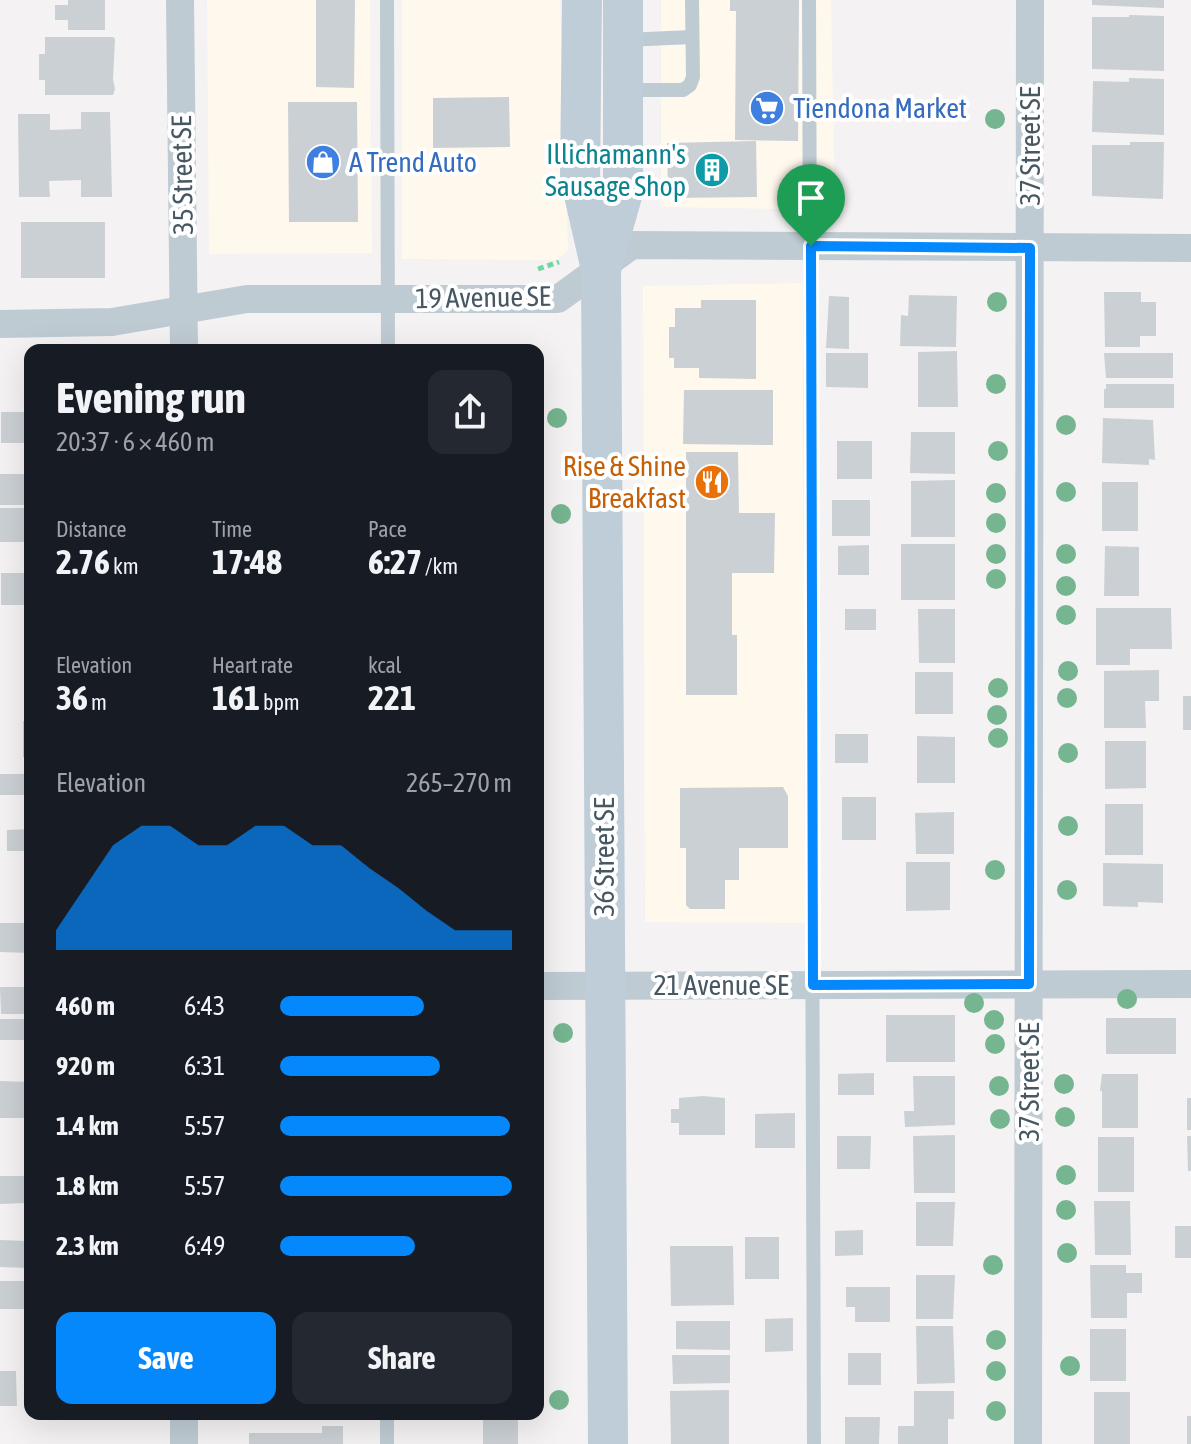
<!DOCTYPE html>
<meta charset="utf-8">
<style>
body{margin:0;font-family:"Asap Condensed",sans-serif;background:#242831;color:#f1f3f6;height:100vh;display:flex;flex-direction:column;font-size:30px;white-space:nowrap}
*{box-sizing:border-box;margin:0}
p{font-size:26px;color:#9ea1a6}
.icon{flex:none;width:44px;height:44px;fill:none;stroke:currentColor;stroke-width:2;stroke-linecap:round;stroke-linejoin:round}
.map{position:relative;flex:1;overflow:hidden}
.drawer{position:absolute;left:24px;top:344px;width:520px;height:1076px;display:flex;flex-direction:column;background:#171b24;border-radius:16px;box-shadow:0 8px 32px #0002}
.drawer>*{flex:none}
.pin{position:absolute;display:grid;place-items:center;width:68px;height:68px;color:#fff;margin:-82px -34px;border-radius:50% 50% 50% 0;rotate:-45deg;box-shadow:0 0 8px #0007}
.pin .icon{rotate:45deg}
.round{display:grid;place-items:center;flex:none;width:84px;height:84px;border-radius:16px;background:#242831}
.head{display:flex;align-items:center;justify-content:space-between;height:136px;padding:0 32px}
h1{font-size:44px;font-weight:700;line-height:60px}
.figures{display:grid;grid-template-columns:repeat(3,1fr);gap:12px;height:136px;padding:8px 32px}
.figures div{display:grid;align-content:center}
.figures b{font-size:34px;font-weight:700}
.figures small{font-size:22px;font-weight:400}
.figures p{font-size:22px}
.chart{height:224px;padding:16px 32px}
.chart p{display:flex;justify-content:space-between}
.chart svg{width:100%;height:144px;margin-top:8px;fill:#0588fc;opacity:.7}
.action{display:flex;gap:16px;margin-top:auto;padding:16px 32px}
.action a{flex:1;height:92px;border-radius:16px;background:#0588fc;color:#fff;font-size:32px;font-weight:700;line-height:92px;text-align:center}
.action a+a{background:#242831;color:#f1f3f6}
ul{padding:0 32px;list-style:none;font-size:26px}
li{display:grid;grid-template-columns:128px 96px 1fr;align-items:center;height:60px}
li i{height:20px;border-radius:10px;background:#0588fc}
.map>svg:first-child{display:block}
.commercial{fill:#fef8ed}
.building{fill:#cbd0d5}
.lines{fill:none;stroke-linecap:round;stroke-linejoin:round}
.path{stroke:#71d89c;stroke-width:5;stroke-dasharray:6 4;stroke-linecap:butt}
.lane{stroke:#bfcbd3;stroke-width:14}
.street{stroke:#bfcbd3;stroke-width:28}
.secondary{stroke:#becdd8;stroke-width:40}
.tree{fill:#75b58f}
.route-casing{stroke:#fff;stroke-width:16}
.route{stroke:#0588fc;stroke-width:10}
.labels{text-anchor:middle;stroke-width:8;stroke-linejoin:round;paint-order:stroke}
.shop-label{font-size:28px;fill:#366cbe;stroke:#fff;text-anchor:start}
.street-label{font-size:28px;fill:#475863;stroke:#fff}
.culture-label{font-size:28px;fill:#0d838f;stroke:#fff;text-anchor:end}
.food-label{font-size:28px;fill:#c56008;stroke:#fff;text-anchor:end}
</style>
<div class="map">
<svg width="1191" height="1444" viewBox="0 0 1191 1444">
<rect width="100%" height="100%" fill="#f5f2f3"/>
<g class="commercial">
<path d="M207 0H370L372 253 209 254Z"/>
<path d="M402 0H560L568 250 558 260 402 259Z"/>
<path d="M661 0H831L835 210 661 207Z"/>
<path d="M803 283 807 923 645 922 643 286Z"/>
</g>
<g class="building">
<path d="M68 0H105V30H68V20H55V5H68Z"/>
<path d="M316 0H355L354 88 316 87Z"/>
<path d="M730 0H799L798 141 735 140 736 11H730Z"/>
<path d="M1092 0H1164V8L1092 5Z"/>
<path d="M1129 15 1164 16V71L1092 69V17H1129Z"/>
<path d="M45 37H113L115 39 113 79 115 89 113 95H45V80H39V54H45Z"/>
<path d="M1129 78 1164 79V135L1092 132 1093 81 1129 82Z"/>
<path d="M509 97 510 147 433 148V98Z"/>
<path d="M288 102H357L358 222H289Z"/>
<path d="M81 112H110L112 197H81V180L49 181 50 197H19L18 114H50V130L81 129Z"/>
<path d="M756 141 757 197 668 198 667 143Z"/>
<path d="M1130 142H1164L1163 199 1092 196V145H1130Z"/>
<rect x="21" y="222" width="84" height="56"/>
<path d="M1104 292H1141V302H1156V336H1140V347H1105Z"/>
<path d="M909 295 957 296 956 347 900 346 901 315 908 316Z"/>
<path d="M829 296 849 297V349L826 348Z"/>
<path d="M701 300H756V379L699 378V368H674V358H669V327H675V308H701Z"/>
<rect x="457" y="347" width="67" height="3"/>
<path d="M957 351 958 407H918V352Z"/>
<path d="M826 353H868V388L826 387Z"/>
<path d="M1104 353H1173V378H1106Z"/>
<path d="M1106 384H1174V408H1104V389H1106Z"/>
<path d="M684 390H773V445L683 444Z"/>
<rect x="1" y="412" width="29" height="31"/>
<path d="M1103 418 1153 420 1155 460 1149 459V465L1102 463Z"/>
<path d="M911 432H955V474L910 473Z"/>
<rect x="837" y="441" width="35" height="38"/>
<path d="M686 452H738L739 513H775L774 573H732V635H737V695H686Z"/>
<rect x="0" y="474" width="30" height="31"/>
<path d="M955 480V537H911V481Z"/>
<rect x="1102" y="482" width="36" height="49"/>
<rect x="832" y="500" width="38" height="36"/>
<rect x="0" y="508" width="30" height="34"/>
<rect x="901" y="544" width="54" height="56"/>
<path d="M869 545V575H838V546Z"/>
<path d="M1105 546 1139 547V596H1104Z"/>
<rect x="1" y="573" width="29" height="32"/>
<path d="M1096 608H1171L1172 649H1130V665H1096Z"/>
<rect x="845" y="609" width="31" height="21"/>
<path d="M918 609H955V663H919Z"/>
<path d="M1159 670V701H1145L1146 728H1104V671Z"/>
<rect x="915" y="672" width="38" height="42"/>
<rect x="1183" y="696" width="8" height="34"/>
<rect x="23" y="721" width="7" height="36"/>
<rect x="835" y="734" width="33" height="29"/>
<path d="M917 736 955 737V783H917Z"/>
<path d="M1105 741H1146V788L1105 789Z"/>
<rect x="0" y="774" width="24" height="21"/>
<path d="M783 787 788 796V848H739V880H725V909H690L686 905V848H680V788Z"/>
<rect x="842" y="797" width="34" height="43"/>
<rect x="1105" y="804" width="38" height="51"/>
<path d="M954 812V854H916L915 813Z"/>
<path d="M30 829V851H7V830Z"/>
<path d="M906 862H950V910L906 911Z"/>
<path d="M1103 863 1163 864V903L1138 902V907L1103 906Z"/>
<path d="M0 923H30V953L0 952Z"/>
<path d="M0 987H30V1014H1Z"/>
<rect x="886" y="1015" width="69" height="47"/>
<rect x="1106" y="1018" width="70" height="36"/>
<path d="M0 1019H27L28 1040H0Z"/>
<path d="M874 1073V1095H838V1074Z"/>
<path d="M1102 1074H1138V1128H1102V1091H1100Z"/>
<path d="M913 1076H955V1125L905 1127 904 1111H914Z"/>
<path d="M0 1081 30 1082V1118H0Z"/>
<path d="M703 1096 725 1098V1135H679V1123H671V1109H679V1098Z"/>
<rect x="1187" y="1098" width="4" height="32"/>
<path d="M795 1113V1148H755V1114Z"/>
<path d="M955 1135V1193H914L913 1136Z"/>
<path d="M837 1136H871L870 1169H837Z"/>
<path d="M1187 1136H1191V1171H1188Z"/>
<rect x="1098" y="1137" width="36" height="55"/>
<path d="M0 1176H26V1203L0 1204Z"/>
<path d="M1094 1201H1130L1131 1255H1095Z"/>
<path d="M916 1202H955L953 1246H916Z"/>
<rect x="1175" y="1226" width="16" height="32"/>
<path d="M863 1230V1255L835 1256V1231Z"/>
<rect x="745" y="1237" width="34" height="42"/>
<path d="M0 1240 28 1241V1268L0 1267Z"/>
<path d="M670 1246H733L734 1305 671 1306Z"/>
<path d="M1090 1265H1126V1273H1142V1293H1127V1318H1091Z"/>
<path d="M916 1275H955L953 1319H916Z"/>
<path d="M0 1281H28L27 1309H0Z"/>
<path d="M846 1287H890V1322H855V1307H846Z"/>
<path d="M793 1318V1351L765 1352V1319Z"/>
<path d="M676 1321H730V1350L676 1349Z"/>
<path d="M916 1326H953L955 1383 917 1384Z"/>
<rect x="1090" y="1329" width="36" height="52"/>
<rect x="848" y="1353" width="33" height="32"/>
<path d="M672 1355H730V1383L673 1384Z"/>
<path d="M0 1371H16L17 1406H0Z"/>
<path d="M729 1390V1444H671L670 1391Z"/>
<path d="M914 1391H954V1419H948V1444H898V1426H914Z"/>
<rect x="1094" y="1392" width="36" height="52"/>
<rect x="483" y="1414" width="35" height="30"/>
<rect x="1187" y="1416" width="4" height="28"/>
<path d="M845 1417H880L879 1444H845Z"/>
<path d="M322 1426H343V1444H249V1433H322Z"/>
</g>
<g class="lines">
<path class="path" d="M538 269 559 262"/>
<g class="lane">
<path d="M387 0 388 350"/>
<path d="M809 0 814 1444"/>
<path d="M625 40 692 37"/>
<path d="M623 90H683L690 85 693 77 692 0"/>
<path d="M387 1414V1444"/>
</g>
<g class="street">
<path d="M180 0 184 350"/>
<path d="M0 324 112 322 247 299H558L632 245 1191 248"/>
<path d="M538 986 1191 984"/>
<path d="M184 1444V1414"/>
<path d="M1028 1444 1030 0"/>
</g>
<g class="secondary">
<path d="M582 0 580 177 601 269 608 1444"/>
<path d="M602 266 623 192V0"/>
</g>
</g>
<g class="tree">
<circle cx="995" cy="119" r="10"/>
<circle cx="997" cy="302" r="10"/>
<circle cx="996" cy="384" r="10"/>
<circle cx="557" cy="418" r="10"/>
<circle cx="1066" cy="425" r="10"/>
<circle cx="998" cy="451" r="10"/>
<circle cx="1066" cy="492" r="10"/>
<circle cx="996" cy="493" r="10"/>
<circle cx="561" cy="514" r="10"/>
<circle cx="996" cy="523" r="10"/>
<circle cx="996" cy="554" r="10"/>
<circle cx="1066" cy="554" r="10"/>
<circle cx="996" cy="579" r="10"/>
<circle cx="1066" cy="586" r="10"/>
<circle cx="1066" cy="615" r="10"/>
<circle cx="1068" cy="671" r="10"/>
<circle cx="998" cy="688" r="10"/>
<circle cx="1067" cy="698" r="10"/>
<circle cx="997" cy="715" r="10"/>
<circle cx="998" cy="738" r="10"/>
<circle cx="1068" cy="753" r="10"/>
<circle cx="1068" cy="826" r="10"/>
<circle cx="995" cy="870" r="10"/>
<circle cx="1067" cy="890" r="10"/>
<circle cx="1127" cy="999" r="10"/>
<circle cx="974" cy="1003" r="10"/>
<circle cx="994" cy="1020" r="10"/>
<circle cx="563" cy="1033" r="10"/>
<circle cx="995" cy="1044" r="10"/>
<circle cx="1064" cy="1084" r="10"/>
<circle cx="999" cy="1086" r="10"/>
<circle cx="1065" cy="1117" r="10"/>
<circle cx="1000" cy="1119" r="10"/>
<circle cx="1066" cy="1175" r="10"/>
<circle cx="1066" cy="1210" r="10"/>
<circle cx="1067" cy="1253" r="10"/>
<circle cx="993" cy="1265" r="10"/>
<circle cx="996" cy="1340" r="10"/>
<circle cx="1070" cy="1366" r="10"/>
<circle cx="996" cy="1371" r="10"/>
<circle cx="559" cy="1400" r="10"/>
<circle cx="996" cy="1411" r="10"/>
</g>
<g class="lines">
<g class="route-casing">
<path id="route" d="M811 246 1030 248 1029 984 813 985Z"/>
</g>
<use href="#route" class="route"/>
</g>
<defs>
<g id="supermarket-disc" transform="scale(1.8)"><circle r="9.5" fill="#3f7fe0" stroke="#fff"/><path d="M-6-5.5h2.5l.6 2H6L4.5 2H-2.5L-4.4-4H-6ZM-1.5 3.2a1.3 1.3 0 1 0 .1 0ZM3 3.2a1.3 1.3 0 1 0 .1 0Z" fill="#fff"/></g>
<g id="shop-disc" transform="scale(1.8)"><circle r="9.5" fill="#3f7fe0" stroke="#fff"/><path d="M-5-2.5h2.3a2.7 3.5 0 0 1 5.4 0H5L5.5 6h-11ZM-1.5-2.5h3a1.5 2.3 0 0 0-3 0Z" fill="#fff"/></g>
<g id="building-disc" transform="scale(1.8)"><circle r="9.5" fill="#0f9aa8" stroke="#fff"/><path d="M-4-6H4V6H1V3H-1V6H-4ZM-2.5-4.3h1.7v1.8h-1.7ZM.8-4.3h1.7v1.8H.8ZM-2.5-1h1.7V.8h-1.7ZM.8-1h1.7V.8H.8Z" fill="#fff"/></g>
<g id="restaurant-disc" transform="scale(1.8)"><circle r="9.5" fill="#e8710a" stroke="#fff"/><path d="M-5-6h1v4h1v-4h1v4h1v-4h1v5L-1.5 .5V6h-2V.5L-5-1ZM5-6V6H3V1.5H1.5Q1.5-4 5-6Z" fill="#fff"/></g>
</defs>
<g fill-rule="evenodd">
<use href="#supermarket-disc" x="767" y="108"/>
<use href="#shop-disc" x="323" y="162"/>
<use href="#building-disc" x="712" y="170"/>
<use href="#restaurant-disc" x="712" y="482"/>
</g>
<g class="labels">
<g class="shop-label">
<text x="793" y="118">Tiendona Market</text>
<text x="349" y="172">A Trend Auto</text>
</g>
<g class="street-label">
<text transform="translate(1030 146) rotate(-90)" y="10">37 Street SE</text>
<text transform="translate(182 175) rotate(-91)" y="10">35 Street SE</text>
<text transform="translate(483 297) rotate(-1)" y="10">19 Avenue SE</text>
<text transform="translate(604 857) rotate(-90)" y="10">36 Street SE</text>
<text x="721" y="995">21 Avenue SE</text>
<text transform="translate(1029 1082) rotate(-90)" y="10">37 Street SE</text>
</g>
<g class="culture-label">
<text x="686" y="164">Illichamann's<tspan x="686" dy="32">Sausage Shop</tspan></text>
</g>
<g class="food-label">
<text x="686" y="476">Rise &amp; Shine<tspan x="686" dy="32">Breakfast</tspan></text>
</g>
</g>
</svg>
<div class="pin" style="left:811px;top:246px;background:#1e9e55"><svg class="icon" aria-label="arrive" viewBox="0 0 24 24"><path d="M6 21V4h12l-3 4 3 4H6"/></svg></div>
<section class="drawer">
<div class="head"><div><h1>Evening run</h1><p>20:37 · 6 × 460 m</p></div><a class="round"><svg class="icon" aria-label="share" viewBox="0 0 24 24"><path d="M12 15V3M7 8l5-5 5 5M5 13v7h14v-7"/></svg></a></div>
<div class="figures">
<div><p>Distance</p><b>2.76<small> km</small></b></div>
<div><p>Time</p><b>17:48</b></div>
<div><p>Pace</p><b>6:27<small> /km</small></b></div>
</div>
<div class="figures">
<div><p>Elevation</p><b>36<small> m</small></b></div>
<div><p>Heart rate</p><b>161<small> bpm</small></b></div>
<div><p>kcal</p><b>221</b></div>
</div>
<div class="chart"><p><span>Elevation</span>265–270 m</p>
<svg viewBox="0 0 160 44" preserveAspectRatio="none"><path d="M0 44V38L10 25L20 12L30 6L40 6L50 12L60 12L70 6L80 6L90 12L100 12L110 19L120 25L130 32L140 38L150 38L160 38V44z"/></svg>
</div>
<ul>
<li><b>460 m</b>6:43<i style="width:62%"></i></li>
<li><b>920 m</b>6:31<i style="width:69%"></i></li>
<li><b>1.4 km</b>5:57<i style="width:99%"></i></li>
<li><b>1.8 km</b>5:57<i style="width:100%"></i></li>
<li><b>2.3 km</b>6:49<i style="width:58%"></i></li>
</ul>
<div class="action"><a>Save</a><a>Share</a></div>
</section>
</div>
